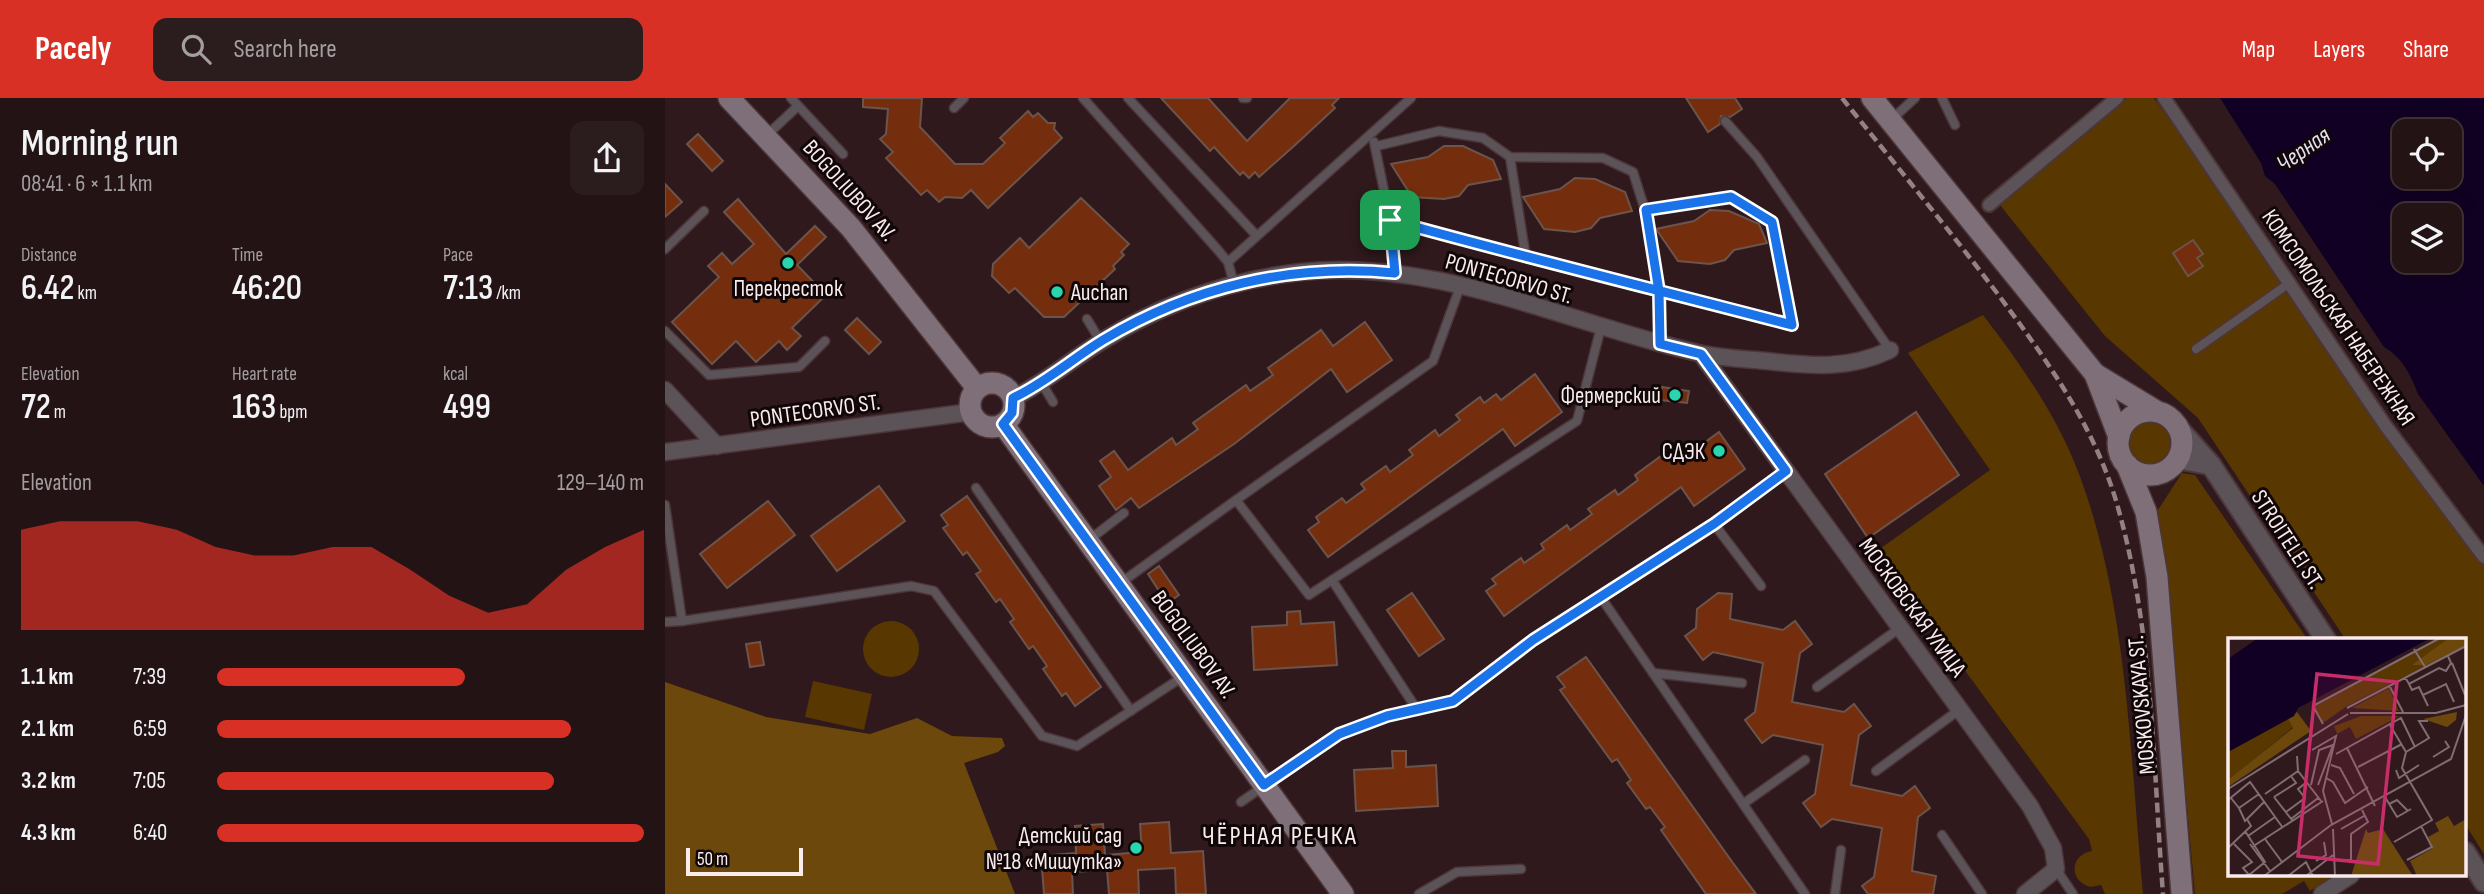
<!DOCTYPE html>
<meta charset="utf-8">
<style>
body{margin:0;font-family:"Sofia Sans Condensed",sans-serif;background:#2b1c1e;color:#f1f3f6;height:100vh;display:flex;flex-direction:column;font-size:26px;white-space:nowrap}
*{box-sizing:border-box;margin:0}
p{font-size:23px;color:#a39ea0}
.icon{flex:none;width:38px;height:38px;fill:none;stroke:currentColor;stroke-width:2;stroke-linecap:round;stroke-linejoin:round}
.map{position:relative;flex:1;overflow:hidden}
.side{display:flex;flex-direction:column;background:#231315;width:665px}
.side>*{flex:none}
.tools{position:absolute;left:1727px;top:21px;display:grid;gap:14px}
.tools a{display:grid;place-items:center;width:70px;height:70px;border-radius:14px;background:#231315;box-shadow:0 7px 28px #0002,0 0 0 2px #403234;font-size:35px}
.scale{position:absolute;left:21px;bottom:18px;width:117px;box-sizing:border-box;padding-left:7px;border:4px solid #fbebed;border-top:0;font-size:19px;line-height:24px;white-space:nowrap;color:#fbebed;-webkit-text-stroke:5px #100708;paint-order:stroke}
.pin{position:absolute;display:grid;place-items:center;width:60px;height:60px;color:#fff;margin:-30px;border-radius:14px;box-shadow:0 4px 10px #0006}
.round{display:grid;place-items:center;flex:none;width:74px;height:74px;border-radius:14px;background:#2b1c1e}
.summary{display:flex;align-items:center;justify-content:space-between;height:119px;padding:0 21px}
h1{font-size:38px;font-weight:600;line-height:52px}
.stats{display:grid;grid-template-columns:repeat(3,1fr);gap:10px;height:119px;padding:7px 21px}
.stats div{display:grid;align-content:center}
.stats b{font-size:35px;font-weight:600}
.stats small{font-size:19px;font-weight:400}
.stats p{font-size:19px}
.chart{height:196px;padding:14px 21px}
.chart p{display:flex;justify-content:space-between}
.chart svg{width:100%;height:126px;margin-top:7px;fill:#d93025;opacity:.7}
ul{padding:0 21px;list-style:none;font-size:23px}
li{display:grid;grid-template-columns:112px 84px 1fr;align-items:center;height:52px}
li i{height:18px;border-radius:9px;background:#d93025}
header{display:flex;align-items:center;gap:42px;box-sizing:border-box;height:98px;padding:0 35px;background:#d93025;color:#fff}
header strong{font-size:33px}
nav{display:flex;gap:38px;margin-inline-start:auto;font-size:24px}
.search{width:490px;height:63px;background:#2b1c1e;display:flex;align-items:center;gap:18px;box-sizing:border-box;padding:0 24px;border-radius:14px;color:#a39ea0;font-size:26px}
main{display:flex;flex:1;min-height:0}
.map>svg:first-child{display:block}
.green{fill:#583800}
.forest{fill:#6c480c}
.water{fill:#110023;fill-rule:evenodd}
.building{fill:#742e0e;stroke:#6c544b;stroke-width:2}
.lines{fill:none;stroke-linecap:round;stroke-linejoin:round}
.service-casing{stroke:#4c3639;stroke-width:11}
.pedestrian-casing{stroke:#4c3639;stroke-width:16}
.minor-casing{stroke:#4c3639;stroke-width:19}
.tertiary-casing{stroke:#4c3639;stroke-width:23}
.secondary-casing{stroke:#4c3639;stroke-width:24}
.service{stroke:#5c5359;stroke-width:8}
.pedestrian{stroke:#5c5359;stroke-width:12}
.minor{stroke:#5c5359;stroke-width:16}
.tertiary{stroke:#5c5359;stroke-width:19}
.secondary{stroke:#7e6f79;stroke-width:21}
.rail{stroke:#948183;stroke-width:4.5;stroke-dasharray:10 5;stroke-linecap:butt}
.route-casing{stroke:#fff;stroke-width:14}
.route{stroke:#1a73e8;stroke-width:9}
.poi-dot{fill:#28d5ad;stroke:#100708;stroke-width:2.5}
.labels{text-anchor:middle;stroke-width:6;stroke-linejoin:round;paint-order:stroke}
.street-label{font-size:23px;fill:#fbebed;stroke:#100708}
.poi-label{font-size:23px;fill:#fbebed;stroke:#100708;text-anchor:end}
.water-label{font-size:24px;font-style:italic;fill:#e7dff2;stroke:#100708}
.quarter-label{font-size:26px;letter-spacing:2px;fill:#fbebed;stroke:#100708}
.inset-road{fill:none;stroke:#816d70;stroke-width:2}
.view{fill:#c82d6a;fill-opacity:0.15;stroke:#c82d6a;stroke-width:3.5}
.inset-edge{fill:none;stroke:#fbebed;stroke-width:3.5}
</style>
<header>
<strong>Pacely</strong>
<div class="search"><svg class="icon" aria-label="search" viewBox="0 0 24 24"><circle cx="10" cy="10" r="6"/><path d="M15 15l6 6"/></svg>Search here</div>
<nav><a>Map</a><a>Layers</a><a>Share</a></nav>
</header>
<main>
<section class="side">
<div class="summary"><div><h1>Morning run</h1><p>08:41 · 6 × 1.1 km</p></div><a class="round"><svg class="icon" aria-label="share" viewBox="0 0 24 24"><path d="M12 15V3M7 8l5-5 5 5M5 13v7h14v-7"/></svg></a></div>
<div class="stats">
<div><p>Distance</p><b>6.42<small> km</small></b></div>
<div><p>Time</p><b>46:20</b></div>
<div><p>Pace</p><b>7:13<small> /km</small></b></div>
</div>
<div class="stats">
<div><p>Elevation</p><b>72<small> m</small></b></div>
<div><p>Heart rate</p><b>163<small> bpm</small></b></div>
<div><p>kcal</p><b>499</b></div>
</div>
<div class="chart"><p><span>Elevation</span>129–140 m</p>
<svg viewBox="0 0 160 44" preserveAspectRatio="none"><path d="M0 44V9L10 6L20 6L30 6L40 9L50 15L60 18L70 18L80 15L90 15L100 23L110 32L120 38L130 35L140 23L150 15L160 9V44z"/></svg>
</div>
<ul>
<li><b>1.1 km</b>7:39<i style="width:58%"></i></li>
<li><b>2.1 km</b>6:59<i style="width:83%"></i></li>
<li><b>3.2 km</b>7:05<i style="width:79%"></i></li>
<li><b>4.3 km</b>6:40<i style="width:100%"></i></li>
</ul>
</section>
<div class="map">
<svg width="1819" height="796" viewBox="0 0 1819 796">
<rect width="100%" height="100%" fill="#2f191c"/>
<g class="green">
<path d="M1461 0H1489L1819 464V756L1800 726V542H1681L1533 320 1440 238 1335 107Z"/>
<path d="M1318 217C1355 265 1393 319 1414 376 1463 506 1465 659 1478 796H1440L1436 787 1426 789C1404 784 1404 757 1427 753L1424 741 1212 453 1325 372 1243 255Z"/>
<circle cx="1485" cy="345" r="23"/>
<path d="M1517 375 1530 377 1643 542H1565V777H1669L1645 793 1639 783 1617 796H1530L1501 476 1491 415Z"/>
<circle cx="226" cy="551" r="28"/>
<path d="M148 583 207 596 199 632 140 619Z"/>
</g>
<path class="forest" d="M0 584 101 619 205 636 252 620 287 638 337 640 340 648 333 654 299 665 350 796H0Z"/>
<path class="water" d="M1555 0H1819V388L1753 296C1746 277 1737 259 1719 249L1610 86 1600 78 1596 65ZM1740 33H1785V79H1740ZM1740 117H1785V163H1740Z"/>
<g class="building">
<path d="M198 0H257L255 29 290 66H318L340 45 335 40 363 13 368 19 373 15 383 25H390L389 31 397 40 323 110 306 92 297 100 280 99 274 104 262 92 256 97 221 60 228 54 215 41 221 36 223 11 198 9Z"/>
<path d="M496 0H543L582 43 625 0H674L667 7 670 10 629 48 594 79 590 74 584 80 578 74 575 77 549 49 545 53Z"/>
<path d="M1021 0H1070L1077 11 1065 19 1056 18 1055 26 1043 34Z"/>
<path d="M33 36 58 63 47 73 22 46Z"/>
<path d="M779 48H798L828 62 836 81 803 87 794 98 779 101 747 99 726 66 763 59Z"/>
<path d="M910 80 930 81 960 94 967 113 935 120 926 130 910 134 879 131 858 99 895 91Z"/>
<path d="M0 86 17 104 0 119Z"/>
<path d="M416 100 464 146 456 154 459 157 448 168 450 171 399 219H379L350 190 344 195 327 178 328 166 355 140 364 150Z"/>
<path d="M73 101 121 156 150 128 161 139 132 167 161 197 127 230 136 238 122 252 114 243 91 264 71 243 47 266 7 224 54 179 43 168 57 155 67 166 89 146 59 114Z"/>
<path d="M1045 112 1064 113 1094 126 1102 145 1069 152 1060 162 1045 166 1013 163 991 131 1029 123Z"/>
<path d="M1528 142 1538 156 1532 160 1538 168 1523 178 1508 155Z"/>
<path d="M192 220 216 244 204 256 180 232Z"/>
<path d="M700 224 727 262 682 294 666 271 569 346 474 410 466 400 451 412 434 388 446 379 435 363 449 353 463 372 507 340 511 347 533 331 528 325 581 287 585 293 608 277 603 270 656 232 668 248Z"/>
<path d="M870 276 897 314 850 348 838 331 663 459 643 432 654 424 651 419 677 400 681 405 700 391 696 386 721 368 725 374 748 357 744 352 770 332 774 338 795 322 791 317 815 299 819 305 831 296 836 302Z"/>
<path d="M997 289 1024 293 1022 305 995 302Z"/>
<path d="M1251 314 1294 377 1203 440 1160 376Z"/>
<path d="M1054 334 1080 371 1029 408 1016 389 839 518 821 493 831 486 827 481 856 460 859 465 879 451 876 446 902 427 905 432 927 416 923 411 950 392 953 397 973 382 970 377 996 358 999 362 1010 354 1016 362Z"/>
<path d="M214 388 240 423 172 473 146 438Z"/>
<path d="M302 398 436 589 410 608 401 595 397 598 378 571 382 568 368 548 364 551 345 524 349 521 335 501 331 504 311 476 316 473 302 454 298 457 278 430 283 427 276 417Z"/>
<path d="M103 403 130 437 62 490 35 456Z"/>
<path d="M494 468 514 497 502 505 483 476Z"/>
<path d="M747 495 779 541 754 558 722 512Z"/>
<path d="M1053 495 1067 496 1065 521 1118 532 1130 523 1147 546 1135 555 1127 604 1179 614 1189 606 1206 628 1194 637 1186 687 1237 698 1250 688 1265 710 1253 719 1247 773 1271 778 1268 796H1203L1197 788 1209 779 1217 730 1167 721 1156 729 1138 705 1150 696 1158 647 1108 637 1097 645 1080 622 1090 614 1098 565 1048 554 1038 562 1020 538 1031 530 1032 511Z"/>
<path d="M635 513 636 526 669 524 672 567 589 572 587 529 622 527V514Z"/>
<path d="M95 544 99 567 85 569 81 546Z"/>
<path d="M921 559 1068 765 1091 796H1041L996 732 1000 729 985 709 981 711 962 685 966 682 952 661 947 664 895 592 900 589 892 579Z"/>
<path d="M727 653H741V669L771 667 773 708 691 713 689 672 728 670Z"/>
<path d="M504 724 506 755 538 753 541 796H511L510 770 473 772 474 796H444L442 772 407 774 408 796H379L376 758 411 755 410 728 438 726 440 757 477 754 475 726Z"/>
</g>
<g class="lines">
<g class="service-casing">
<g id="service">
<path d="M126 0 178 56"/>
<path d="M418 0 552 151 563 164 569 186"/>
<path d="M463 0 591 137"/>
<path d="M578 0H582"/>
<path d="M1277 0 1290 27"/>
<path d="M289 10 299 0"/>
<path d="M1226 22 1250 0"/>
<path d="M1060 23 1092 59 1225 252"/>
<path d="M102 37 133 8"/>
<path d="M709 44 725 122 730 175"/>
<path d="M712 48 774 33 818 40 845 59 938 60 968 74 980 112 1066 99 1106 123 1127 227 725 122"/>
<path d="M845 59 861 160"/>
<path d="M980 112 994 193 995 246"/>
<path d="M0 151 39 113"/>
<path d="M563 164 746 0"/>
<path d="M422 221 436 244"/>
<path d="M0 233 44 277 134 269 160 243"/>
<path d="M1531 251 1626 184"/>
<path d="M376 284 388 304"/>
<path d="M311 390 466 613"/>
<path d="M0 407 17 523 246 488 269 493 377 638 412 648 519 578"/>
<path d="M1049 426 1096 488"/>
<path d="M424 442 459 415"/>
<path d="M667 482 912 323 936 229"/>
<path d="M454 486 571 402"/>
<path d="M935 498 1140 796"/>
<path d="M0 524 17 523"/>
<path d="M988 575 1077 585"/>
<path d="M1152 589 1235 530"/>
<path d="M753 613 667 482 644 497 571 402 768 263 795 189"/>
<path d="M1211 673 1294 612"/>
<path d="M576 704 674 636 722 618 788 603 868 542 1049 426 1121 373"/>
<path d="M1078 706 1140 662"/>
<path d="M1277 737 1317 796"/>
<path d="M1391 771 1408 796"/>
<path d="M754 796 792 774 856 771"/>
<path d="M1170 796 1176 752"/>
</g>
</g>
<g class="pedestrian-casing">
<g id="pedestrian">
<path d="M1499 0 1720 327 1819 459"/>
<path d="M1324 107 1452 0"/>
</g>
</g>
<g class="minor-casing">
<g id="minor">
<path d="M1036 256 1365 708 1388 750 1391 771 1360 796"/>
<path d="M0 292 52 348"/>
<path d="M348 300C380 285 407 261 437 243 497 206 565 182 636 174 770 159 904 226 1033 255 1055 260 1079 261 1101 263 1147 268 1183 272 1225 252"/>
<path d="M0 354 306 314"/>
<path d="M1657 796 1686 777"/>
</g>
</g>
<g class="tertiary-casing">
<g id="tertiary">
<path d="M1514 331 1546 367 1661 542"/>
<path d="M1514 361 1546 367"/>
<path d="M1800 754 1819 784"/>
</g>
</g>
<g class="secondary-casing">
<g id="secondary">
<path d="M64 0 186 130 312 290"/>
<path d="M1207 0 1430 276 1454 339"/>
<path d="M1430 276 1491 313"/>
<circle cx="327" cy="307" r="22"/>
<circle cx="1485" cy="345" r="32"/>
<path d="M338 326 678 796"/>
<path d="M1462 367 1481 414 1492 479 1517 796"/>
</g>
</g>
<use href="#service" class="service"/>
<use href="#pedestrian" class="pedestrian"/>
<use href="#minor" class="minor"/>
<use href="#tertiary" class="tertiary"/>
<use href="#secondary" class="secondary"/>
<path class="rail" d="M1177 0C1229 65 1282 129 1332 195 1381 261 1429 327 1452 406 1488 531 1488 667 1498 796"/>
</g>
<g class="lines">
<g class="route-casing">
<path id="route" d="M725 122 730 175C627 165 526 189 438 242 407 261 380 285 348 300L347 315 338 326 599 687 674 636 722 618 788 603 868 542 1049 426 1121 373 1036 256 995 246 994 193 981 112 1066 99 1107 124 1127 227C993 192 858 159 725 122"/>
</g>
<use href="#route" class="route"/>
</g>
<g class="poi-dot">
<circle cx="123" cy="165" r="7"/>
<circle cx="392" cy="194" r="7"/>
<circle cx="1010" cy="297" r="7"/>
<circle cx="1054" cy="353" r="7"/>
<circle cx="471" cy="750" r="7"/>
</g>
<g class="labels">
<g class="street-label">
<text transform="translate(185 92) rotate(48)" y="8">BOGOLIUBOV AV.</text>
<text transform="translate(844 180) rotate(16)" y="8">PONTECORVO ST.</text>
<text transform="translate(1674 219) rotate(56)" y="8">КОМСОМОЛЬСКАЯ НАБЕРЕЖНАЯ</text>
<text transform="translate(150 312) rotate(-8)" y="8">PONTECORVO ST.</text>
<text transform="translate(1623 441) rotate(57)" y="8">STROITELEI ST.</text>
<text transform="translate(1248 509) rotate(54)" y="8">МОСКОВСКАЯ УЛИЦА</text>
<text transform="translate(529 546) rotate(54)" y="8">BOGOLIUBOV AV.</text>
<text transform="translate(1476 607) rotate(-95)" y="8">MOSKOVSKAYA ST.</text>
</g>
<g class="poi-label">
<text x="123" y="198" text-anchor="middle">Перекресток</text>
<text x="406" y="202" text-anchor="start">Auchan</text>
<text x="996" y="305">Фермерский</text>
<text x="1040" y="361">СДЭК</text>
<text x="457" y="745">Детский сад<tspan x="457" dy="26">№18 «Мишутка»</tspan></text>
</g>
<g class="water-label">
<text transform="translate(1638 51) rotate(-35)" y="8">Черная</text>
</g>
<g class="quarter-label">
<text x="615" y="746">ЧЁРНАЯ РЕЧКА</text>
</g>
</g>
<g transform="translate(1563 540)">
<rect width="238" height="238" fill="#2f191c"/>
<path d="M213 0H238V7L119 68 95 85 86 69ZM161 50 171 73 124 70ZM133 78H172L128 101 122 89 109 96 106 88ZM60 81 65 89 0 143V114Z" fill="#583800"/>
<path d="M221 0H238V7L198 27H184ZM69 74 83 93 0 149V142L65 90 60 81ZM229 74 228 82 219 89 195 81ZM220 178 226 188 238 181V238H189L182 223 205 210 200 199 211 193 207 185ZM138 191 140 195 155 191 185 238H123Z" fill="#6c480c"/>
<path d="M30 0H203L70 70 66 78 0 114V21Z" fill="#110023"/>
<path class="inset-road" d="M186 11 197 29M224 25 237 57M177 39 181 46 211 30 218 33 223 25 220 18M181 46 184 52 191 49 200 68M161 47 175 74M195 57 218 46 226 64M119 70 238 8M122 75H208L238 67M95 86 85 68 212 0M162 87 178 114M119 110 147 168M84 112 108 98 95 153 104 186M178 114 201 100 191 83H200M108 116 173 80 187 109M205 119 221 109 217 103M103 127 112 130 126 156M130 129 174 106M168 132 171 140 191 127M70 133 93 163M98 140 105 144 117 165 140 149M83 147 91 112 105 107 90 147M0 151 120 76M37 156 70 133 69 118M46 159 68 145 63 138M46 159 64 182M157 159 169 179 183 171M3 160 11 170 31 156M0 162 22 144 55 190M161 166 169 162 180 173M11 170 17 183 36 164M58 174 77 160 70 151 79 144M63 181 90 160M105 191 107 238M113 191 136 178M17 193 37 224 21 237M20 198 47 179M37 201 54 224M166 204 204 182 174 130 178 114M6 206 24 224 15 230 21 237M22 206 42 233M24 209 95 163M0 210 23 188 19 181M106 222H123V196L140 184 134 172M179 222 204 209 193 188M88 223 98 217 96 204M36 238 103 187 223 121 238 77M60 238 78 224 85 238M78 238 105 217"/>
<path class="view" d="M89 36 169 44 150 226 70 218Z"/>
<rect width="238" height="238" class="inset-edge"/>
</g>
</svg>
<div class="tools">
<a><svg class="icon" aria-label="locate" viewBox="0 0 24 24"><circle cx="12" cy="12" r="6"/><path d="M12 2v4M12 18v4M2 12h4M18 12h4"/></svg></a>
<a><svg class="icon" aria-label="layers" viewBox="0 0 24 24"><path d="M12 4l9 5-9 5-9-5zM3 14l9 5 9-5"/></svg></a>
</div>
<div class="scale">50 m</div>
<div class="pin" style="left:725px;top:122px;background:#1e9e55"><svg class="icon" aria-label="arrive" viewBox="0 0 24 24"><path d="M6 21V4h12l-3 4 3 4H6"/></svg></div>
</div>
</main>
